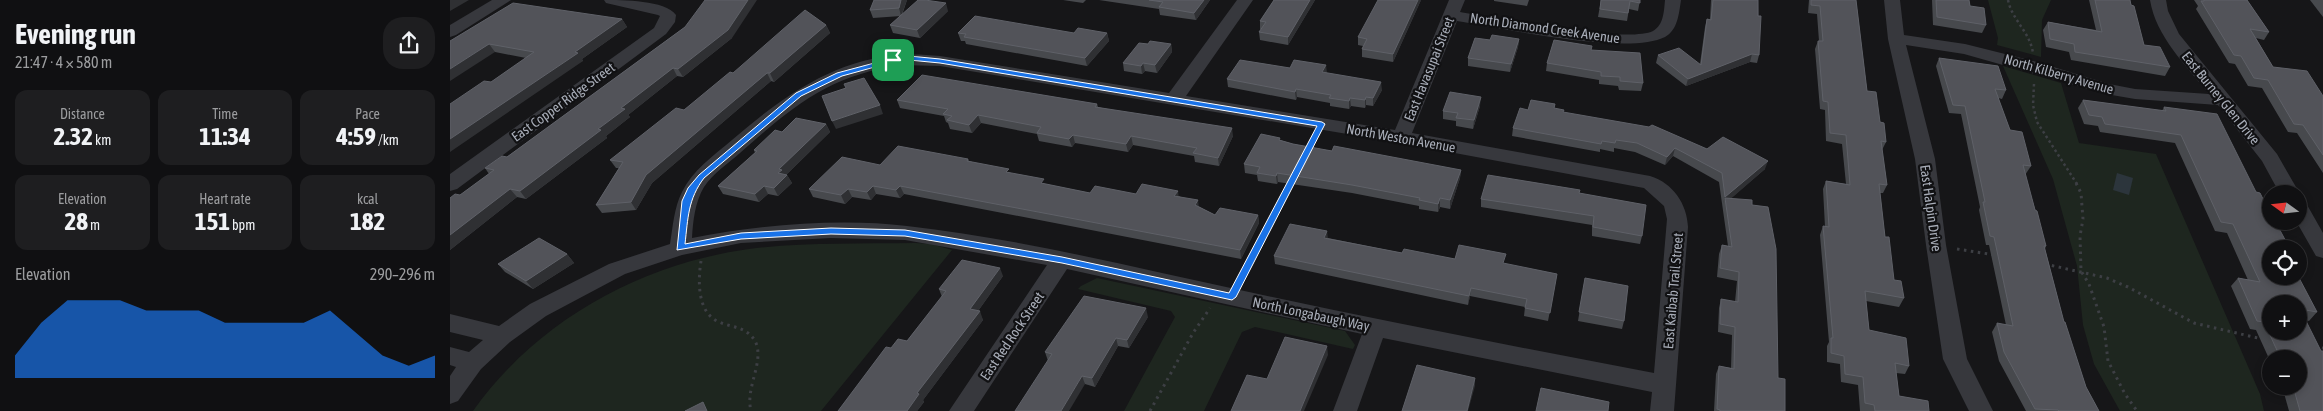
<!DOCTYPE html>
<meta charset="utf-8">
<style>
body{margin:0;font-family:"Asap Condensed",sans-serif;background:#1e1e20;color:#f1f3f6;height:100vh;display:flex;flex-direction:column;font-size:19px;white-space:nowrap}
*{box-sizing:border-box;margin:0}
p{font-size:16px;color:#9c9d9f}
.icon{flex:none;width:28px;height:28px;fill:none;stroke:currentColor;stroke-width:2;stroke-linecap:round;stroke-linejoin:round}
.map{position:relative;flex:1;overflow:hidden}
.details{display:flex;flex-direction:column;background:#101012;width:450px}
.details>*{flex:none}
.needle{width:32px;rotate:285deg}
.fabs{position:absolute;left:1812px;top:185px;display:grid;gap:10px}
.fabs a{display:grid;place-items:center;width:45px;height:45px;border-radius:50%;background:#101012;box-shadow:0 2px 8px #0003,0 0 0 1px #303032;font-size:25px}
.pin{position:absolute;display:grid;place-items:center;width:42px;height:42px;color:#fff;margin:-21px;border-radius:10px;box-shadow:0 2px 8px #0006}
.round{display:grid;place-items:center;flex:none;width:52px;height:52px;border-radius:20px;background:#1e1e20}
.overview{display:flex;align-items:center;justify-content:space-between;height:85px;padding:0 15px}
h1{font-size:28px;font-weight:700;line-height:38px}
.figures{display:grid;grid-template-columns:repeat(3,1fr);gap:8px;height:85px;padding:5px 15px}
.figures div{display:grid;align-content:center;border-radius:12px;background:#1e1e20;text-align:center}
.figures b{font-size:25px;font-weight:700}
.figures small{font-size:14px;font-weight:400}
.figures p{font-size:14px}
.chart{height:140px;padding:10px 15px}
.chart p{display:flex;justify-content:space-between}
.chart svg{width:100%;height:90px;margin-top:5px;fill:#1a73e8;opacity:.7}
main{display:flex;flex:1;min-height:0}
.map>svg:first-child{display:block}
.green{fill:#1e261f}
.water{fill:#2c353c}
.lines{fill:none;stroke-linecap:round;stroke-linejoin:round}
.path-far1{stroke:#3d3f44;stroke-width:2.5;stroke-dasharray:2.5 3;stroke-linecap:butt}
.path{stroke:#3d3f44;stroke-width:3;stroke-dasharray:2.5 4.5;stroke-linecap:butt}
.minor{fill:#37383d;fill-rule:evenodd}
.wall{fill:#47494d}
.shaded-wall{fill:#2f3033}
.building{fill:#525359;stroke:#5f6168;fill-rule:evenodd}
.route{fill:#1a73e8;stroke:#fff;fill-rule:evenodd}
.labels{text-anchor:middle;stroke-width:4.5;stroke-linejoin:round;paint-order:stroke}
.street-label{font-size:14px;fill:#a8adb8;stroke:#111113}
</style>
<main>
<section class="details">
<div class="overview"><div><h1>Evening run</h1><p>21:47 · 4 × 580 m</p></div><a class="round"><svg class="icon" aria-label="share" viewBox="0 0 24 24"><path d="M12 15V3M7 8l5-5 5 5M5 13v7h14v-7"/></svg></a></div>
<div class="figures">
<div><p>Distance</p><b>2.32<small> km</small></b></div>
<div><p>Time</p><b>11:34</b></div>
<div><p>Pace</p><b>4:59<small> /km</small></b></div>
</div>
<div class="figures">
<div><p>Elevation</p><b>28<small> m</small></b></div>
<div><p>Heart rate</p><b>151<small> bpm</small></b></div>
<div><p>kcal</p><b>182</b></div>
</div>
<div class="chart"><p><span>Elevation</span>290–296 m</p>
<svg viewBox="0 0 160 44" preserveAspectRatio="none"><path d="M0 44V33L10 17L20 6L30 6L40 6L50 11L60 11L70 11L80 17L90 17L100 17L110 17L120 11L130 22L140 33L150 38L160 33V44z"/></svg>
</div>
</section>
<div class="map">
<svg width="1873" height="411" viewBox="0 0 1873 411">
<rect width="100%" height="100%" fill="#161618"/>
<g class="green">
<path d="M1538 0H1601L1592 20 1591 57 1547 45 1548 38Z"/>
<path d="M1553 66 1611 83 1629 143 1706 154 1810 394 1814 411H1670L1644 364 1633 325 1627 266 1603 179Z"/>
<path d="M465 243 481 244 502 250 371 411H23C87 321 190 264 299 249 354 242 410 244 465 243Z"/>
<path d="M647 278 895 331 905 345 903 349 805 327 792 332 754 411H674L725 317 721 311 628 289 631 286Z"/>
</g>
<path class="water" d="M1667 173 1683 178 1679 195 1663 190Z"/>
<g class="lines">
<g class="path-far1">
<path d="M1558 0C1562 20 1580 32 1583 53"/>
<path d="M1584 84 1583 105 1587 122 1627 184"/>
<path d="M858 150 864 138"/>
<path d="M841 184 843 180"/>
</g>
<g class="path">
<path d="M1626 183 1631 193 1633 219 1630 236 1631 271 1639 284 1654 327 1658 361 1675 394 1687 411"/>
<path d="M1507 249 1545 255"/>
<path d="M251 261C248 280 247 311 267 321 281 328 298 326 306 343 314 363 295 388 301 411"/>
<path d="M1595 264 1657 278 1678 287 1744 323 1812 339"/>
<path d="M790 281 842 183"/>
<path d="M1865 347 1873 348"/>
<path d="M700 411 743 333 760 308"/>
</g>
<g class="minor">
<path d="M42 0H61L6 35 0 37V25Z"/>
<path d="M154 0C173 0 215 0 226 15L225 22 216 34 7 189 0 191V174L204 28 210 16 208 15 156 3Z"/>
<path d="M787 0H803L736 96 945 130 999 0H1015L1010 12C1046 18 1175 44 1203 31 1214 25 1214 10 1215 0H1231C1229 13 1228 30 1215 37 1178 56 1051 28 1007 21L962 133 1200 176C1223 183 1237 204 1238 227L1224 411H1200L1202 392 933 338 907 411H883L912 334 617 269 524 411H499L597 265 455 240 381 238 291 243 232 255 175 274 96 316 60 342 31 369 8 401 0 404V376L6 367 0 365V347L19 352 33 340 0 332V314L49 326 80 304 159 264 220 244C223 226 224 208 232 192 243 170 263 156 282 140 331 98 385 58 452 55 464 54 477 55 490 56L719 93ZM452 65 490 66 951 143 1194 188 1214 206 1217 219 1204 373C1068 347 933 321 799 292 686 268 572 239 457 226 389 218 308 225 242 238 243 221 245 202 254 187 263 173 279 163 290 153 344 105 380 75 452 65Z"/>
<path d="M1434 0H1450L1454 35 1515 44 1587 62 1659 84 1685 89 1759 94C1736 65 1706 37 1700 0H1716L1718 11 1729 34 1827 154 1850 194 1849 196V194H1830L1812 161 1768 105 1685 99 1656 94 1514 54 1456 45 1485 159 1496 245 1517 359 1543 411H1519L1493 359 1476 245 1465 159 1438 39Z"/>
<path d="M1849 201 1856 203 1873 233V258L1866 256 1846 221H1849Z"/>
</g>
</g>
<g class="wall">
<path d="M457 0 452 15 498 11 470 38 443 33 440 25 451 16 423 18 420 10Z"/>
<path d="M613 0H636L633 3Z"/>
<path d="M649 0H760L746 20 710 15 709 9Z"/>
<path d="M824 0H865L838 45 810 40 809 32 812 29H810V21Z"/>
<path d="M971 0 943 62 912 57V49L913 46 908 45V37Z"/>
<path d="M1044 0H1079L1077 6 1044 1Z"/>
<path d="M1151 0H1190L1188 11 1179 9 1177 21 1148 17Z"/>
<path d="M1261 0H1308L1309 55 1307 63 1300 62 1236 86 1206 63 1208 55 1250 64 1255 27 1257 19 1260 20Z"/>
<path d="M1359 0H1406L1417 91 1430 122 1436 142 1432 150 1437 185 1433 193H1430L1435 237 1444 280 1454 298 1449 307 1416 301 1419 330 1459 366 1455 374 1446 373 1449 396 1479 411H1410L1408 385 1391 382 1390 364 1377 362V346L1379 342 1370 235 1373 226 1375 227 1373 189 1376 181 1396 184 1392 144 1376 141 1375 110 1370 109 1365 49 1368 41H1369L1367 14 1358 13Z"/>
<path d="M1482 0H1519L1520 6 1536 25 1532 33 1483 25Z"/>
<path d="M1639 0H1680L1681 5 1694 45 1720 67 1715 76 1621 60 1619 52 1596 47 1593 30 1598 22 1646 30Z"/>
<path d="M1744 0H1797L1819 32 1814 40 1806 38 1823 67 1873 96V173L1847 133 1838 132 1812 88 1798 86 1785 64 1779 63 1746 9 1748 6Z"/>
<path d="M1860 0H1873V17Z"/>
<path d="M172 19 177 27 132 59 133 61 41 82 76 58 45 52 0 41Z"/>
<path d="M376 25 380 33 324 82 321 81 202 183 186 210 152 213 146 205 169 168H166L160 160 234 110 283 73Z"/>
<path d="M235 27 282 38 233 77 227 76 178 115 180 117 156 136 157 138 76 199 67 197 0 250V198L10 195 39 174 35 168 57 157Z"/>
<path d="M508 33H657L659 41 637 66 516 44 515 41H511Z"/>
<path d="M1069 39 1068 47 1060 72 1018 66V58Z"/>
<path d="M698 44H721L722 52 707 73 695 71 692 74 674 71 673 63Z"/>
<path d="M1141 50 1193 83 1191 91 1169 90 1168 86 1149 84V80L1096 71 1097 63Z"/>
<path d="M1489 58 1556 90 1552 99 1548 98 1560 130 1581 166 1575 175 1596 246 1595 249 1614 322 1636 387 1649 411H1576L1549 361 1542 332 1547 323 1556 325 1539 245H1536L1529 210 1530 207 1511 114 1499 113 1486 66Z"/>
<path d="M840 68 877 73 932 90 923 106 916 105 915 108 901 106 899 109 880 106V103L847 97 846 100 778 87 777 79Z"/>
<path d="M447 100 647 104 648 107 783 136 769 166 745 162 744 156 683 145 678 152 625 143 622 147 589 141 587 134 531 123 522 133 500 129 498 123 496 122 494 116 450 108Z"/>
<path d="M1633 100 1712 111 1714 107 1821 249 1867 312 1859 321 1855 320 1873 411H1839L1832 386H1849V359H1821V363L1806 330 1800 329 1781 286 1788 278 1798 280 1777 233 1765 231 1725 143 1650 132 1648 126 1634 124 1628 108Z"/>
<path d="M1105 104 1104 109 1113 113 1257 149 1315 169 1281 198 1328 378 1335 411H1264L1266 374 1269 366 1281 368 1282 335 1268 332 1269 308 1271 299 1285 302 1287 281 1267 277 1269 254 1272 245 1278 246 1269 182 1223 156 1215 165 1185 152 1164 148V152L1150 149V152L1062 136 1063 128Z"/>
<path d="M1030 106 1023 129 1006 126V121L993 119V111Z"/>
<path d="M376 124 380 132 336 175H337L342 183 328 196 318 194 309 202 273 194 268 186 305 153 304 150 332 132Z"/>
<path d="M830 140 843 144 882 151 1011 170 1010 178 1000 209 990 207 988 212 969 209V206L902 193 828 182 827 184 808 181 807 175 795 173 794 164Z"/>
<path d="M518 159 519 161 560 173 595 184 640 193 729 196 765 215H808L809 223 791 259 454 194 450 198 426 194 421 200 402 197 395 204 363 197 359 189 430 165Z"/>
<path d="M1129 193 1192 236 1190 244 1142 236V225L1031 207V199Z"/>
<path d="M878 238 952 253 1005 259 1054 264 1107 274 1098 321 1074 316 1075 307 1020 296 1018 305 825 264 824 256Z"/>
<path d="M117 254 124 263 83 289 55 272 48 264Z"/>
<path d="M553 276 528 311 533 320 473 400 474 402 467 411H388L441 348 457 341 492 297 489 289Z"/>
<path d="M1135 278 1174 321 1172 329 1128 321Z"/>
<path d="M698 317 679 348 668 346 645 387 635 384 598 361 595 352Z"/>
</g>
<g class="shaded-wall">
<path d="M0 0H19L0 11Z"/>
<path d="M298 0H307L282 38 233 77 228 69Z"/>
<path d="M451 0H457L451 16 449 8Z"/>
<path d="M754 0H760L746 20 744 13Z"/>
<path d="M860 0H865L838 45V37Z"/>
<path d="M968 0H971L943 62V54Z"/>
<path d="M496 3 498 11 470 38 467 30Z"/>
<path d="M172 19 177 27 132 59 133 61 0 152V139Z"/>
<path d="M376 25 380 33 324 82 320 73Z"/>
<path d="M657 33 659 41 637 66 635 58Z"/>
<path d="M1069 39 1068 47 1060 72 1061 64Z"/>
<path d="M39 44 45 52 0 81V69Z"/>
<path d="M721 44 722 52 707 73 705 65Z"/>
<path d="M1302 54 1300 62 1236 86 1238 79Z"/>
<path d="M693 63 695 71 692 74 691 66Z"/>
<path d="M876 65 877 73 872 72Z"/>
<path d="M223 68 227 76 178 115 180 117 156 136 157 138 76 199 70 191 148 129 171 108Z"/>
<path d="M317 73 321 81 202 183 186 210 181 202 196 175Z"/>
<path d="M931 82 932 90 923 106V98Z"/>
<path d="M846 89 847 97 846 100 845 92Z"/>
<path d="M916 97V105L915 108V100Z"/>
<path d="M1031 97 1030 106 1023 129 1024 120Z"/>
<path d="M900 98 901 106 899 109V101Z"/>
<path d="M430 105 433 114 386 129 382 121Z"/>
<path d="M528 115 531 123 522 133 519 125Z"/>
<path d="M376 124 380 132 335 176 337 175 342 183 328 196 324 188 329 169Z"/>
<path d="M782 128 783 136 769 166 768 158Z"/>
<path d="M623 135 625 143 622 147 619 139Z"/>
<path d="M681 136 683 145 678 152 676 144Z"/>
<path d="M1225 148 1223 156 1215 165 1217 157Z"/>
<path d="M1318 161 1315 169 1276 203 1275 198 1272 206 1275 197Z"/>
<path d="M1011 170 1010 178 1000 209V200Z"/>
<path d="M827 173 828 182 827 184 826 176Z"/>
<path d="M314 186 318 194 309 202 305 194Z"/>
<path d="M423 186 426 194 421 200 417 192Z"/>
<path d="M450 186 454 194 450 198 446 190Z"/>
<path d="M60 189 67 197 0 250V235Z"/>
<path d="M398 189 402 197 395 204 391 195Z"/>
<path d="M728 191 729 199 724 196Z"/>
<path d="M990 198V207L988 212V204Z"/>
<path d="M748 200 749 208 745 205Z"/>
<path d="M808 215 809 223 791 259 790 250Z"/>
<path d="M877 231 878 239 874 238Z"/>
<path d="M117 254 124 263 83 289 76 281Z"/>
<path d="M550 268 553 276 523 318 520 309Z"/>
<path d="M1021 288 1020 296 1018 305 1019 296Z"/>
<path d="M696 308 698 317 679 348 677 340Z"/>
<path d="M530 311 533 320 473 400 474 402 467 411H457L467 393Z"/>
<path d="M666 338 668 346 645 387 642 378Z"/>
<path d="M877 346 878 355 854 411H850Z"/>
<path d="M632 376 635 384 619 411H611Z"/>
<path d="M1025 378V386L1018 411H1017Z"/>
</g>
<g class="building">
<path d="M255 0H298L278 30 228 69 223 68 171 108 175 109 148 129 151 130 70 191 60 189 0 235V198L5 194 10 195 44 170 35 168 52 156 57 157 235 27Z"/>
<path d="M424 0H451L449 8 420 10Z"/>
<path d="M468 0H475L496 3 467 30 440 25Z"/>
<path d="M699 0H754L744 13 709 7 713 2Z"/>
<path d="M824 0H860L838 37 809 32 816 22 810 21Z"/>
<path d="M928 0H968L943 54 912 49 917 39 908 37Z"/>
<path d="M1151 0H1190V3L1180 1 1178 13 1150 9Z"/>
<path d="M1263 0H1308V16H1311L1309 55 1302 54 1238 79 1208 55 1229 48 1251 65 1257 19 1261 20Z"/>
<path d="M1361 0H1406L1417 91 1426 92 1430 122 1434 123 1436 142 1431 141 1437 185 1429 184 1435 237H1439L1444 280 1451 281 1454 298 1415 291 1419 330 1456 338 1459 366 1445 363 1449 396 1478 401 1479 411H1425L1424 405 1415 403 1413 377 1395 374 1394 356 1381 353V338H1383L1373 226 1379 227 1376 181 1400 185 1396 135 1380 133 1378 102 1373 101 1368 41H1373L1370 6 1361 5Z"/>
<path d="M1486 0H1519L1520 6 1534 8 1536 25 1487 17Z"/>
<path d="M1645 0H1680L1681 5 1684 6 1694 45 1710 47 1720 67 1625 52 1624 44 1600 39 1598 22 1652 32Z"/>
<path d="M1754 0H1797L1819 32 1800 29 1823 67 1857 71 1873 96V155L1853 125 1844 124 1818 80 1804 78 1791 56 1784 55 1751 1H1754Z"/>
<path d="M63 3 172 19 125 52 128 53 0 139V104L34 81 41 82 84 52 39 44 0 69V41Z"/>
<path d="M355 10 376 25 320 73H317L196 175 181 202 146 205 173 162 160 160 226 108 234 110 280 72 283 73Z"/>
<path d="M525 16 624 33 628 28 657 33 635 58 514 37 516 34 508 33Z"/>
<path d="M1042 35 1069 39 1061 64 1018 58 1025 38 1040 40Z"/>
<path d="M1104 40 1142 46 1141 50 1190 53 1193 83 1170 81V77L1151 76V72L1097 63Z"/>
<path d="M700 41 721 44 705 65 693 63 691 66 673 63 689 43 698 44Z"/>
<path d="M1489 58 1548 66 1556 90 1545 89 1560 130 1572 132 1581 166 1573 165 1585 210 1587 211 1596 246H1594L1614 322H1615L1636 387 1649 411H1609L1608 410 1585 409 1554 352 1547 323 1563 326 1544 237 1540 236 1533 202H1535L1515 106 1503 105Z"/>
<path d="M790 60 840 68 844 60 876 65 872 72 931 82 923 98 916 97 915 100 900 98 899 101 879 98 881 95 846 89 845 92 777 79Z"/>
<path d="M472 75 647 104 645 107 782 128 768 158 743 153 747 148 681 136 676 144 623 135 619 139 587 133 591 127 528 115 519 125 497 120 502 116 493 114 498 109 447 100Z"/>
<path d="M414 78 430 105 382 121 372 96 396 88 394 84Z"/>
<path d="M1000 92 1031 97 1024 120 1006 118 1008 113 993 111Z"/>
<path d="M1081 100 1105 104 1104 108 1114 110 1113 112 1199 127 1202 125 1257 149 1273 137 1318 161 1275 197 1272 173 1225 148 1217 157 1187 143 1166 140 1165 143 1152 141 1151 144 1063 128 1070 108 1078 110Z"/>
<path d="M1633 100 1716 111 1714 107 1767 114 1806 192 1810 193 1821 215V221H1825L1840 249H1821V276H1848L1867 312 1850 309 1871 351H1873V411H1850L1843 386H1849V359H1831L1814 322 1807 321 1788 278 1810 282 1783 224 1771 222 1731 135 1655 124 1652 117 1639 115ZM1821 304H1849V331H1821Z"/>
<path d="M346 118 376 124 329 169 332 170 328 173 337 175 324 188 314 186 305 194 268 186 307 151 304 150 325 130 332 132Z"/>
<path d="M811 134 830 138 829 140 843 144 882 151 884 146 1011 170 1000 200 990 198 988 204 969 200 970 198 902 185 827 173 826 176 807 173 810 167 794 164Z"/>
<path d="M448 146 518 159 517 161 559 169 556 172 594 179 591 183 640 193 645 186 686 194 692 184 728 191 724 196 748 200 745 205 765 215 770 208 808 215 790 250 450 186 446 190 423 186 417 192 398 189 391 195 359 189 392 157 430 165Z"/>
<path d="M1038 175 1130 190 1129 193 1196 205 1192 236 1143 227 1144 216 1031 199Z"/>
<path d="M1275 198 1302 200V205L1318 207 1326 249 1328 378 1335 379V411H1270V410L1267 409 1269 366 1284 369 1285 327 1270 324 1271 299 1288 302 1289 272 1270 268 1272 245 1282 247Z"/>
<path d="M840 224 877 231 874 238 952 253 954 249 1005 259 1009 245 1056 254 1053 263 1107 274 1100 313 1075 308 1077 299 1021 288 1019 296 824 256Z"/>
<path d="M89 238 117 254 76 281 48 264Z"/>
<path d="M512 260 550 268 520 309 530 311 467 393 469 394 457 411H388L436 347 441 348 448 339 457 341 496 291 489 289Z"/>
<path d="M1135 278 1178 286 1174 321 1129 312Z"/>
<path d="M634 296 696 308 677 340 666 338 642 378 632 376 611 411H565L602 354 595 352Z"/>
<path d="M835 337 877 346 850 411H781L797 375 817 379Z"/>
<path d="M967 365 1025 378 1017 411H952Z"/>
<path d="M1091 388 1159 402 1158 411H1086Z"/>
<path d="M253 402 257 411H235Z"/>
</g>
<path class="route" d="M459 56 490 59 872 122 875 124 786 297 782 300 612 263 455 236 381 234 291 239 227 250 232 201 238 188 249 175 346 93 387 73 443 58ZM459 60 490 63 867 126 779 293 612 257 455 230 381 228 291 233 235 244C238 218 238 199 254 178L351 96 392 76 443 62Z"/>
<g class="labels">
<g class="street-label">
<text transform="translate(1095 28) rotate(8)" y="5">North Diamond Creek Avenue</text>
<text transform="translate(979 69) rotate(-68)" y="5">East Havasupai Street</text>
<text transform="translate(1609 74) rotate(16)" y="5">North Kilberry Avenue</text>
<text transform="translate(1771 98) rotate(51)" y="5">East Burney Glen Drive</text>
<text transform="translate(113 102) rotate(-36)" y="5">East Copper Ridge Street</text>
<text transform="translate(951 138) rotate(10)" y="5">North Weston Avenue</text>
<text transform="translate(1481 208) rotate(82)" y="5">East Halpin Drive</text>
<text transform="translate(1223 291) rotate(-85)" y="5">East Kaibab Trail Street</text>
<text transform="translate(861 314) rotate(12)" y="5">North Longabaugh Way</text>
<text transform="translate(562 336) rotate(-56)" y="5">East Red Rock Street</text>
</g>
</g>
</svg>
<div class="fabs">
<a><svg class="needle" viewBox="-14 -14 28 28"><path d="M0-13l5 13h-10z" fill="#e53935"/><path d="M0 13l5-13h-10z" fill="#9c9d9f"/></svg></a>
<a><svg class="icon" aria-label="locate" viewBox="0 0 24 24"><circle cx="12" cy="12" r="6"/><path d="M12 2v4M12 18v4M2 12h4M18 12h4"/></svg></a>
<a>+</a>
<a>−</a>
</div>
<div class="pin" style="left:443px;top:60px;background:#1e9e55"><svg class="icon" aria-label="arrive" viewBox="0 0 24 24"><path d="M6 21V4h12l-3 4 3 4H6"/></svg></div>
</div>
</main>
